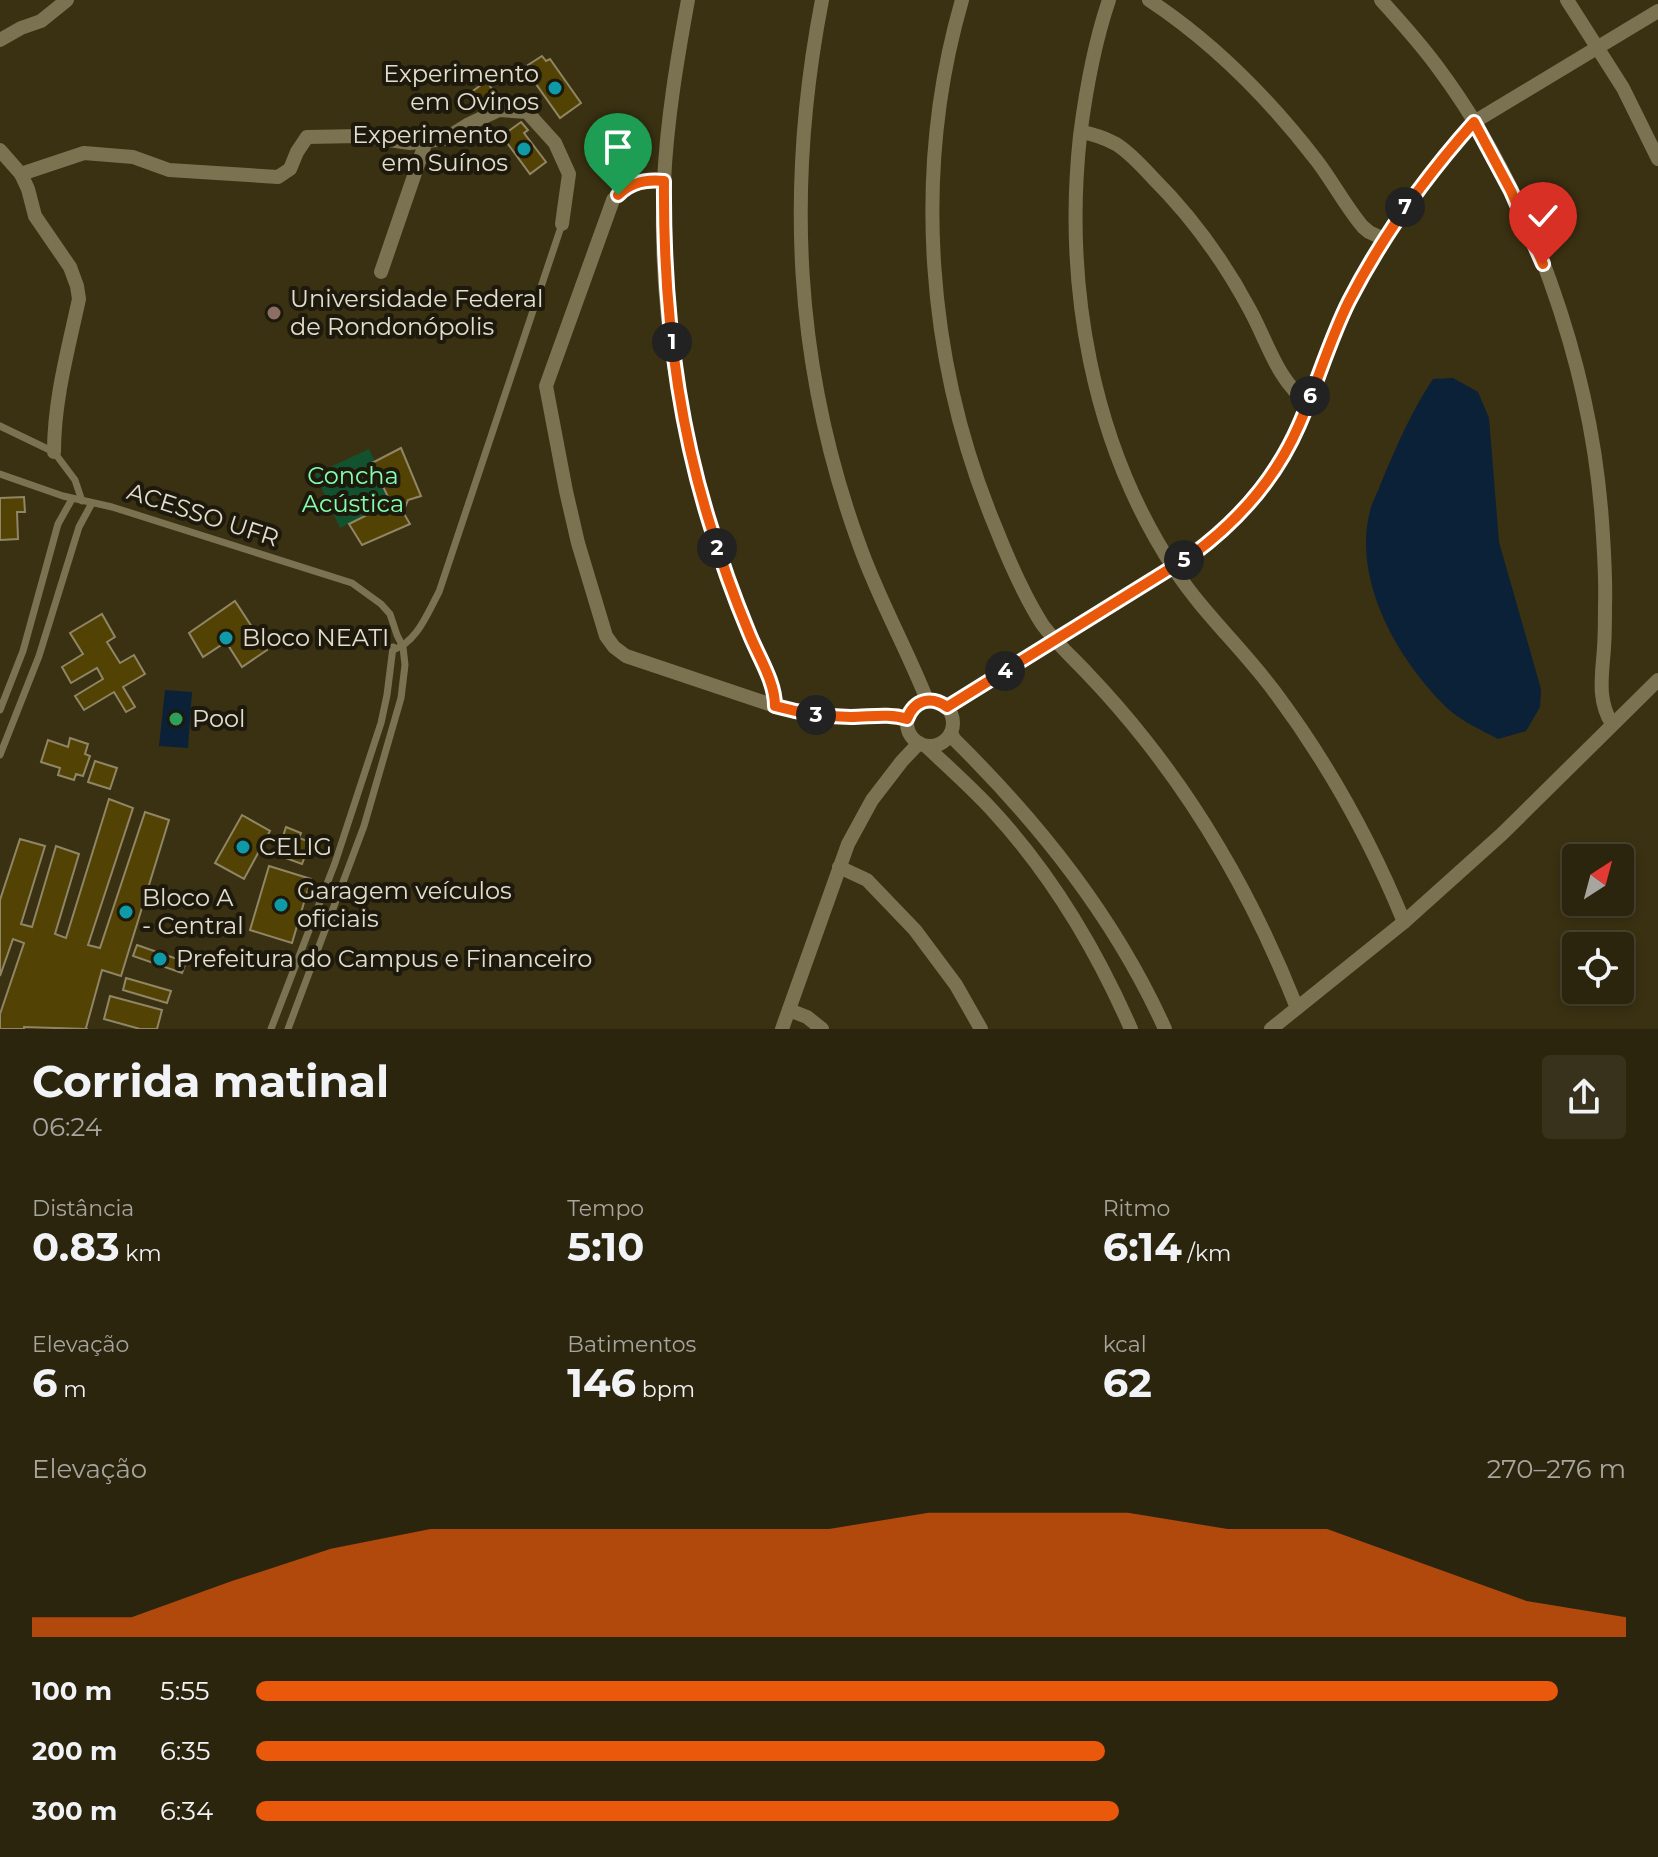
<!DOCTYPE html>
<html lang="pt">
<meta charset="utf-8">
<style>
body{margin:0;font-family:Montserrat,sans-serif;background:#38311c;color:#f1f3f6;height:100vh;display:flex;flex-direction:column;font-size:30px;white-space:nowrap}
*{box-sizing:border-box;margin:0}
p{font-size:26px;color:#a6a59e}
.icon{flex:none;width:44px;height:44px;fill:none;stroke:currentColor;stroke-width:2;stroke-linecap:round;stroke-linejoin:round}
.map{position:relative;height:1029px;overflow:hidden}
.drawer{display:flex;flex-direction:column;background:#2c250e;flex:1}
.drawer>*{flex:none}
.needle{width:52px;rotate:36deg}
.controls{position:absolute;left:1562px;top:844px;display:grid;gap:16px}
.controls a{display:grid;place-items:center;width:72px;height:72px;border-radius:8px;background:#2c250e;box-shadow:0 4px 12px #0003,0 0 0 2px #48422e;font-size:40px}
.pin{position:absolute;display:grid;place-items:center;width:68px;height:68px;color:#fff;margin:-82px -34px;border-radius:50% 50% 50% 0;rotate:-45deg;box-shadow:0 0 8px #0007}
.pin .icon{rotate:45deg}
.km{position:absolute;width:40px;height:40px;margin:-20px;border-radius:50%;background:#222;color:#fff;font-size:22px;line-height:40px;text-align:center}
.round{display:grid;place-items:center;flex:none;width:84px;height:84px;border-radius:8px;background:#38311c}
.summary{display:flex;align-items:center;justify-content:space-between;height:136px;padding:0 32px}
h1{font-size:44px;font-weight:700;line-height:60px}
.metrics{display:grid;grid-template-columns:repeat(3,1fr);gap:12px;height:136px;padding:8px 32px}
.metrics div{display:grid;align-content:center}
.metrics b{font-size:40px;font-weight:700}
.metrics small{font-size:22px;font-weight:400}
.metrics p{font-size:22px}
.chart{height:224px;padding:16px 32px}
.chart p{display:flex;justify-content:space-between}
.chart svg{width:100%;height:144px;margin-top:8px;fill:#ea580c;opacity:.7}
ul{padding:0 32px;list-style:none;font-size:26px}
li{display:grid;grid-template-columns:128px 96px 1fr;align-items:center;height:60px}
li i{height:20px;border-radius:10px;background:#ea580c}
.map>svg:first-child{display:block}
.green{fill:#13522e}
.water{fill:#0a2137}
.building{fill:#524305;stroke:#908665;stroke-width:2}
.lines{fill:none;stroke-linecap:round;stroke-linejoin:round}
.service{stroke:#7b7251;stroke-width:7}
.minor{stroke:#7b7251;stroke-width:14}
.route-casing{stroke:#fff;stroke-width:16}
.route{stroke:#ea580c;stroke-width:10}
.culture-dot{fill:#0f9aa8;stroke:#1d190c;stroke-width:3}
.education-dot{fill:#8d6e63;stroke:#1d190c;stroke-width:3}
.leisure-dot{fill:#2e9e5b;stroke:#1d190c;stroke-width:3}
.labels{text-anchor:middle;stroke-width:8;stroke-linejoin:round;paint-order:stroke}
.poi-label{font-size:24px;fill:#e3decc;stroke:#1d190c;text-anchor:start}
.park-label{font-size:24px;fill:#83ffaf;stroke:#1d190c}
.street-label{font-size:24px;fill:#e3decc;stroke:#1d190c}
</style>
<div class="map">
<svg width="1658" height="1029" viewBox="0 0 1658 1029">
<rect width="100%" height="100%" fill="#3a3112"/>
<path class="green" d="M369 449 375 462 372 464 389 499 385 506 340 528 315 474Z"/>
<g class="water">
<path d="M1453 378 1478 392 1489 418 1499 542 1541 689 1540 707 1526 731 1498 739C1481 730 1461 721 1446 707 1398 660 1352 581 1370 511 1372 502 1378 492 1381 483 1396 447 1411 412 1433 379Z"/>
<path d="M165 690 192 692 188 748 159 746Z"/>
</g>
<g class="building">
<path d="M542 56 546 61 550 59 581 103 560 118 529 74 532 71 528 65Z"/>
<path d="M486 81 498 97 485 107 473 91Z"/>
<path d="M521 122 528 130 524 133 546 162 530 174 502 136Z"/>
<path d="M401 448 421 496 408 500 403 512 410 524 362 545 349 524 385 506 389 499 372 463Z"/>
<path d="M24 497 25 512H17L18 539 0 540V498Z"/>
<path d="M235 601 267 650 242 667 226 642 203 657 189 633Z"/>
<path d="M102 614 115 637 107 642 120 663 134 655 145 674 123 687 135 707 126 712 114 692 84 710 75 696 103 679 97 668 71 683 62 667 83 654 70 633Z"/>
<path d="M70 738 88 744 85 754 90 756 83 776 76 774 74 780 58 775 60 768 41 762 48 740 68 747Z"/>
<path d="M95 761 117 768 110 789 88 782Z"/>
<path d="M109 799 133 808 88 945 100 948 145 812 169 820 121 976 102 970 86 1028 87 1029 24 1027V1029H0V1014L24 943 13 939 0 976V900L20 839 45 846 21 924 32 927 56 846 79 854 55 934 66 938Z"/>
<path d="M242 815 270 831 244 879 215 863Z"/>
<path d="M286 827 301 833 299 838 310 842 302 864 277 855Z"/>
<path d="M269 866 311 879 292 943 250 930Z"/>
<path d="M137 945 186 962 182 973 133 956Z"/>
<path d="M126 978 171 991 167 1003 123 990Z"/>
<path d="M110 996 162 1010 157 1029H140L104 1019Z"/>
</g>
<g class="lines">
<g class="service">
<path d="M0 426 54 452 75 480 82 501"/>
<path d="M0 474 63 496 112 507 352 583 381 604 390 614 397 635 403 647 405 665 401 698 364 826 288 1029"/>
<path d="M393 650C417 642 427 614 439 592L562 224"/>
<path d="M0 710 23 651 58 524 72 499"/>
<path d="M0 755 39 656 79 527 92 503"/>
<path d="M271 1029 335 863 381 723 387 695 393 647"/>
</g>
<g class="minor">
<path d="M688 0C677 60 667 120 664 181 658 294 677 410 708 518 719 557 733 595 749 633 759 656 775 681 775 706"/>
<path d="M822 0C786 186 794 365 859 544 878 598 906 647 927 700"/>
<path d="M962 0C912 172 927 362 995 526 1008 559 1023 594 1042 624 1055 642 1072 657 1087 673 1108 695 1128 718 1146 741 1210 822 1259 912 1297 1008"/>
<path d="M1109 0C1094 44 1086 89 1080 136 1064 284 1091 443 1175 570 1203 613 1243 649 1274 691 1328 763 1370 839 1404 922"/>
<path d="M1149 0C1214 43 1270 100 1317 161 1333 182 1346 207 1363 227L1369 232 1384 239"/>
<path d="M1381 0C1400 21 1419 42 1436 65 1530 190 1591 365 1602 521 1604 549 1606 577 1605 606 1605 620 1605 634 1604 648 1602 676 1597 700 1612 724"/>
<path d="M1567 0 1623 88 1658 159"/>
<path d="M0 40 21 28 41 21 67 0"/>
<path d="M1081 132C1093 134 1105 138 1116 144 1129 152 1141 165 1152 177 1191 216 1224 261 1250 310 1268 343 1277 380 1308 403"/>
<path d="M0 150 21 174 28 189 35 216 70 267 77 286 79 299C68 350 54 400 54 452"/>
<path d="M21 174 84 153 133 157 169 170 278 177 290 169 297 152 307 137 360 136 410 143 445 139 469 124 499 110 527 112 555 143 569 174 562 224"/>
<path d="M664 181C643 178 626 184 613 200L546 386 566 491 578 543 606 636 614 647 626 656 775 706 800 712 849 717 897 715 907 719"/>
<path d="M381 272 426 141"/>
<circle cx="930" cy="723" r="23"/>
<path d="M947 707 1173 567 1211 541 1229 525 1261 488 1288 448 1299 426 1333 336 1365 270 1404 208 1450 150 1474 122 1658 11"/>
<path d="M951 733 954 739C1040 824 1115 918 1165 1029"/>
<path d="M926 746C948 767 972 788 993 811 1052 875 1096 949 1131 1029"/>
<path d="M839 867 867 880 915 930 956 985 981 1029"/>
<path d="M314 917 329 920"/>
<path d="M789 1010 807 1017 822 1029"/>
<path d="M782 1029 848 844 872 800 902 761 919 743"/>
<path d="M1271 1029 1404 922 1502 834 1658 680"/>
</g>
</g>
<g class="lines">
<g class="route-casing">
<path id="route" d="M618 195C631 182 646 179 664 181 663 297 675 413 710 524 721 561 734 597 749 633 758 656 775 681 775 706 800 713 825 717 851 717 870 717 889 713 907 719 914 700 931 695 947 707L1192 555C1238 521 1276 478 1299 425 1317 384 1329 341 1349 301 1383 235 1425 177 1474 122L1511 191 1543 264"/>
</g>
<use href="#route" class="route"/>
</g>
<g class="culture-dot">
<circle cx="555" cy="88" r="8"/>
<circle cx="524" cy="149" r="8"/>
<circle cx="226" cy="638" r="8"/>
<circle cx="243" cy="847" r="8"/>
<circle cx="281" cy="905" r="8"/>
<circle cx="126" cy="912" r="8"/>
<circle cx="160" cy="959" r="8"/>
</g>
<circle class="education-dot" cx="274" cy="313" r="8"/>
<circle class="leisure-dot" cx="176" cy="719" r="8"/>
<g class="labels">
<g class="poi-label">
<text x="539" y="82" text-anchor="end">Experimento<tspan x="539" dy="28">em Ovinos</tspan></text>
<text x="508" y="143" text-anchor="end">Experimento<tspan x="508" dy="28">em Suínos</tspan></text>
<text x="290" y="307">Universidade Federal<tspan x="290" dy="28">de Rondonópolis</tspan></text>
<text x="242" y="646">Bloco NEATI</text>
<text x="192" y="727">Pool</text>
<text x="259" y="855">CELIG</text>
<text x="297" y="899">Garagem veículos<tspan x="297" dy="28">oficiais</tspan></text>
<text x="142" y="906">Bloco A<tspan x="142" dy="28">- Central</tspan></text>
<text x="176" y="967">Prefeitura do Campus e Financeiro</text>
</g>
<g class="park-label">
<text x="353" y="484">Concha<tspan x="353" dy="28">Acústica</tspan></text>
</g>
<g class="street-label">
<text transform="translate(203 515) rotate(18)" y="8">ACESSO UFR</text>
</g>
</g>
</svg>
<div class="controls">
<a><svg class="needle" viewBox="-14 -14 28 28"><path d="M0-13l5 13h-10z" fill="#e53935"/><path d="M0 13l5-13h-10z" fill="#a6a59e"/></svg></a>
<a><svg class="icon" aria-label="locate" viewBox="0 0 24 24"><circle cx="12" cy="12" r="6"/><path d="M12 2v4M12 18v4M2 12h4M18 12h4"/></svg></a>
</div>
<div class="pin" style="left:618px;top:195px;background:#1e9e55"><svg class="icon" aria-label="arrive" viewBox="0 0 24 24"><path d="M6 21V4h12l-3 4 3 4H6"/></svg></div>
<div class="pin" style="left:1543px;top:264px;background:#d93025"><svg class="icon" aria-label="check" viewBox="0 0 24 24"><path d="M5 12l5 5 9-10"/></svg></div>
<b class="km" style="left:672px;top:342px">1</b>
<b class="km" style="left:717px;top:548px">2</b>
<b class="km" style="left:816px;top:715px">3</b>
<b class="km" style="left:1005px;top:671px">4</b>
<b class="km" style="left:1184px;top:560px">5</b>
<b class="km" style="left:1310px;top:396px">6</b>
<b class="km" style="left:1405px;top:207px">7</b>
</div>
<section class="drawer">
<div class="summary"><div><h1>Corrida matinal</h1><p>06:24</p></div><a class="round"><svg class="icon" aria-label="share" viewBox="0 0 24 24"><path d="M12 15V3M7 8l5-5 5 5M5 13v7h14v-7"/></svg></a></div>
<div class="metrics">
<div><p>Distância</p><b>0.83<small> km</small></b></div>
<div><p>Tempo</p><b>5:10</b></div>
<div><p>Ritmo</p><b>6:14<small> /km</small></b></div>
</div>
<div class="metrics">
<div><p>Elevação</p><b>6<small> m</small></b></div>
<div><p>Batimentos</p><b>146<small> bpm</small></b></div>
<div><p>kcal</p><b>62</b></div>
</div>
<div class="chart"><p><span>Elevação</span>270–276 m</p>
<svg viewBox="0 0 160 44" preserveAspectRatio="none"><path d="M0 44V38L10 38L20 27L30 17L40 11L50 11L60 11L70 11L80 11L90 6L100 6L110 6L120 11L130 11L140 22L150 33L160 38V44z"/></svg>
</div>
<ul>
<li><b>100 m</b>5:55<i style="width:95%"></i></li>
<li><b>200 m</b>6:35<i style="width:62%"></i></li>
<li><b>300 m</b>6:34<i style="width:63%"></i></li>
</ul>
</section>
